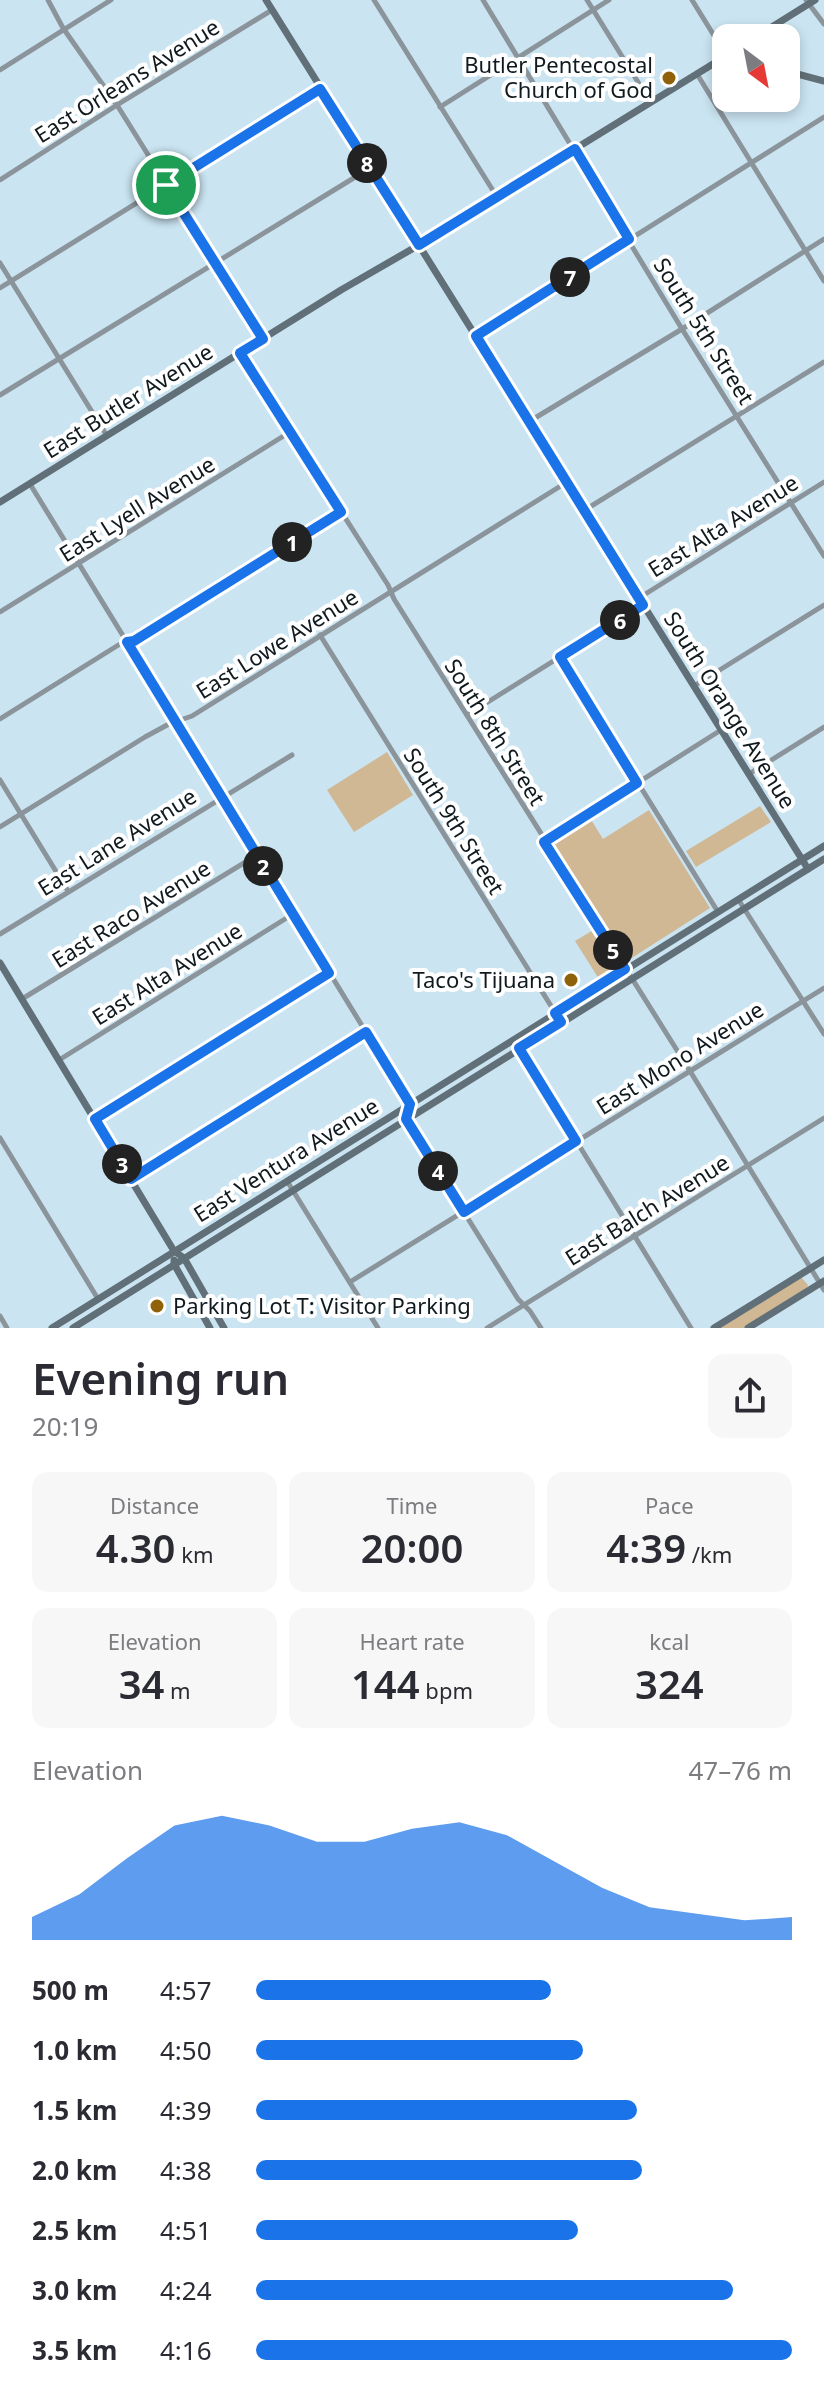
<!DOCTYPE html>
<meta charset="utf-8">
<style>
body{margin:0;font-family:"Noto Sans",sans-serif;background:#f7f7f7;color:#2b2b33;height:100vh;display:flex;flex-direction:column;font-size:30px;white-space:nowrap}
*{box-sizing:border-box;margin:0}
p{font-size:26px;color:#7c7c81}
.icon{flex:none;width:44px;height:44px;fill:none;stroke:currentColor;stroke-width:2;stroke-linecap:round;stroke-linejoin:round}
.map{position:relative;height:1328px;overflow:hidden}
.panel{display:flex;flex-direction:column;background:#fff;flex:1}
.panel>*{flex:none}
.needle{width:52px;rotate:148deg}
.fabs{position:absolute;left:712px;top:24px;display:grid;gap:16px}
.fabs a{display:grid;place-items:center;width:88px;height:88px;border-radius:16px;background:#fff;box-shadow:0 4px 12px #0003;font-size:40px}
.pin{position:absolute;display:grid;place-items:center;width:68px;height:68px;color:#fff;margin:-34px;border:4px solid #fff;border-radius:50%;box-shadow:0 2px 8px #0007}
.km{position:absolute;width:40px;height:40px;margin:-20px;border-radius:50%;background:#222;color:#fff;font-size:22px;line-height:40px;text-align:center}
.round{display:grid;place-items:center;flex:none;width:84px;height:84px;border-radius:16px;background:#f7f7f7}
.summary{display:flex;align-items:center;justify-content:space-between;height:136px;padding:0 32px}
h1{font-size:44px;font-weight:600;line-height:60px}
.figures{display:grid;grid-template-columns:repeat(3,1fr);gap:12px;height:136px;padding:8px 32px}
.figures div{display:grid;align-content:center;border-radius:16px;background:#f7f7f7;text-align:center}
.figures b{font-size:40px;font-weight:600}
.figures small{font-size:22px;font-weight:400}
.figures p{font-size:22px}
.chart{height:224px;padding:16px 32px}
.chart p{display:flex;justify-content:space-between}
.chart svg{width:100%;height:144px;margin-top:8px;fill:#1a73e8;opacity:.7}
ul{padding:0 32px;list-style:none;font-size:26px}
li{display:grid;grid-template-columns:128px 96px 1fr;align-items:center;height:60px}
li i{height:20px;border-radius:10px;background:#1a73e8}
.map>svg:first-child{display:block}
.green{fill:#d1b894}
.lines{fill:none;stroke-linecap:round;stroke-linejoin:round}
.street{stroke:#8a949a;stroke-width:5}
.secondary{stroke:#617078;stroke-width:7}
.route-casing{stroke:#fff;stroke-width:16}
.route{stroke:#1a73e8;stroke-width:10}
.poi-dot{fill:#8f620a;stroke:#fff;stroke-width:3}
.labels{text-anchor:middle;stroke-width:8;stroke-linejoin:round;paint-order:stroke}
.poi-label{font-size:22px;fill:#101a1e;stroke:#fff;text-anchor:end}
.street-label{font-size:22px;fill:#101a1e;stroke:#fff}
</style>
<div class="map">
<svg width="824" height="1328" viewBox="0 0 824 1328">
<rect width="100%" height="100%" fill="#cae4f1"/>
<g class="green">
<path d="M387 752 413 795 354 832 327 790Z"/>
<path d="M760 806 771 822 696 867 686 851Z"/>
<path d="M649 810 710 908 627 961 625 960 553 844 554 840 590 818 603 839Z"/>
<path d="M595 929 616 965 614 969 599 979 575 941Z"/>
<path d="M801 1277 808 1285 807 1288 743 1328H720Z"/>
</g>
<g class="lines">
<g class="street">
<path d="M48 0 63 28 117 105 263 339"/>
<path d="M374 0 497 197"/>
<path d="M483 0 682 329 824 556"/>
<path d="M587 0 651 103"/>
<path d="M692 0 726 55"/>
<path d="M806 0 824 24"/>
<path d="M0 70 111 0"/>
<path d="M697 74 824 281"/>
<path d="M440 107 609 0"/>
<path d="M0 180 117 105 272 10"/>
<path d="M0 263 107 436"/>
<path d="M0 288 320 89"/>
<path d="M476 336 824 117"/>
<path d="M240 353 388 585 394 599 690 1071 824 1290"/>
<path d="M0 395 370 168"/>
<path d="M530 421 682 329 824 239"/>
<path d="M30 484 410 1104 406 1119 518 1299 530 1311 541 1328"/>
<path d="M585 510 824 362"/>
<path d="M639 598 824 482"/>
<path d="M0 612 290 432"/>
<path d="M320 635 561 1022"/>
<path d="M560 657 718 912"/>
<path d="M694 686 824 605"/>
<path d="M467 715 643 605"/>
<path d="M0 719 120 644 134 641 341 512"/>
<path d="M749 774 824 727"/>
<path d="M0 780 68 891"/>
<path d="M0 827 145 737 169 724 192 716 567 482"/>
<path d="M544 842 721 730"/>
<path d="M738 899 824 1034"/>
<path d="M0 934 292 755"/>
<path d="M22 999 257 855"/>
<path d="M520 1049 691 1328"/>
<path d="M59 1060 293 914"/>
<path d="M95 1119 329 973"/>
<path d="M0 1138 98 1299"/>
<path d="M131 1179 366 1032"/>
<path d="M287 1181 378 1328"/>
<path d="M350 1282 824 988"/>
<path d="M0 1316 7 1328"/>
<path d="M487 1328 824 1118"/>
</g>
<g class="secondary">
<path d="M266 0 808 869"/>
<path d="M754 38 815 0"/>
<path d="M786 71 824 81"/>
<path d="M0 502 341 290 419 245 726 56"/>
<path d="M0 963 174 1251 184 1258 224 1328"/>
<path d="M174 1260V1264L210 1328"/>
<path d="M52 1328 824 846"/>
<path d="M73 1328 824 859"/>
<path d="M714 1328 824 1260"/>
<path d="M748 1328 824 1281"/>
</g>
</g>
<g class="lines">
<g class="route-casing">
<path id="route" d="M320 89 419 245 575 149 629 239 476 336 643 605 560 657 637 783 544 842 625 969 555 1013 561 1022 519 1048 576 1141 464 1212 406 1119 410 1104 366 1032 131 1179 95 1119 329 973 127 642 134 641 341 512 240 353 263 339 166 185Z"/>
</g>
<use href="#route" class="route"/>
</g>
<g class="poi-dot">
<circle cx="669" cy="78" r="8"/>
<circle cx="571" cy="980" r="8"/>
<circle cx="157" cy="1306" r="8"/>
</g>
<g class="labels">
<g class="poi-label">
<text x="653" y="73">Butler Pentecostal<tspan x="653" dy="25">Church of God</tspan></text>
<text x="555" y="988">Taco's Tijuana</text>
<text x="173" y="1314" text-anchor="start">Parking Lot T: Visitor Parking</text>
</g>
<g class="street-label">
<text transform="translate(127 81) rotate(-32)" y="8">East Orleans Avenue</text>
<text transform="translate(704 331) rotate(58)" y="8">South 5th Street</text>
<text transform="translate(128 401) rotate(-32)" y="8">East Butler Avenue</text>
<text transform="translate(137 509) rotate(-32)" y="8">East Lyell Avenue</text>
<text transform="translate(723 526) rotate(-32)" y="8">East Alta Avenue</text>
<text transform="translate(277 644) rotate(-32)" y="8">East Lowe Avenue</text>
<text transform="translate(730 710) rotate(58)" y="8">South Orange Avenue</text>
<text transform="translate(495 732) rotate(58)" y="8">South 8th Street</text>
<text transform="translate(454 821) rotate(58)" y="8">South 9th Street</text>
<text transform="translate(117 842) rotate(-32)" y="8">East Lane Avenue</text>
<text transform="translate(131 914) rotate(-32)" y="8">East Raco Avenue</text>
<text transform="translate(167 974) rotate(-32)" y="8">East Alta Avenue</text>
<text transform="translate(680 1058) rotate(-32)" y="8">East Mono Avenue</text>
<text transform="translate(286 1160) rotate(-32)" y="8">East Ventura Avenue</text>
<text transform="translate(647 1210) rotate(-32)" y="8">East Balch Avenue</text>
</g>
</g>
</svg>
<div class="fabs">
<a><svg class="needle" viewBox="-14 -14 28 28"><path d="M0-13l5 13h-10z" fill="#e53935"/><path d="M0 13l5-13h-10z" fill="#7c7c81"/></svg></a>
</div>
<div class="pin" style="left:166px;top:185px;background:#1e9e55"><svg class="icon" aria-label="arrive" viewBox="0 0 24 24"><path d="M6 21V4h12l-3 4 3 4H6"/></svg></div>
<b class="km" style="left:292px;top:542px">1</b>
<b class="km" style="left:263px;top:866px">2</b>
<b class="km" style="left:122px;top:1164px">3</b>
<b class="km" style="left:438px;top:1171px">4</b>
<b class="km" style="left:613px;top:950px">5</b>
<b class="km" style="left:620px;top:620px">6</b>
<b class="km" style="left:570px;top:277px">7</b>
<b class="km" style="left:367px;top:163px">8</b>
</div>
<section class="panel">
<div class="summary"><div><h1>Evening run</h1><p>20:19</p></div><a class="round"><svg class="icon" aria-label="share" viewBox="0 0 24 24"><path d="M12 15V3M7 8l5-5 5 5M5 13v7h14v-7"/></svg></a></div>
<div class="figures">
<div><p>Distance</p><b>4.30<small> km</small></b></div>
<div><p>Time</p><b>20:00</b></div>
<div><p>Pace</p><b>4:39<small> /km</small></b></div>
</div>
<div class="figures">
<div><p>Elevation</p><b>34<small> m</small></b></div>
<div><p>Heart rate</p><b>144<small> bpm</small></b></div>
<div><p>kcal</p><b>324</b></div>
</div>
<div class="chart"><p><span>Elevation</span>47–76 m</p>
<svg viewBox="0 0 160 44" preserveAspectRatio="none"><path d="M0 44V37L10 30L20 19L30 9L40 6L50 9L60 14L70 14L80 10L90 8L100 12L110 20L120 28L130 34L140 36L150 38L160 37V44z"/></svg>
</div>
<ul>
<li><b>500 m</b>4:57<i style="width:55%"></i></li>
<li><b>1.0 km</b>4:50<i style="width:61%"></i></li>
<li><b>1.5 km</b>4:39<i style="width:71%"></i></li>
<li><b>2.0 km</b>4:38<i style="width:72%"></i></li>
<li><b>2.5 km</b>4:51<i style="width:60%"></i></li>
<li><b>3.0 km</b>4:24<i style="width:89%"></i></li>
<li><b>3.5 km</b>4:16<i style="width:100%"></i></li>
</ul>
</section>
